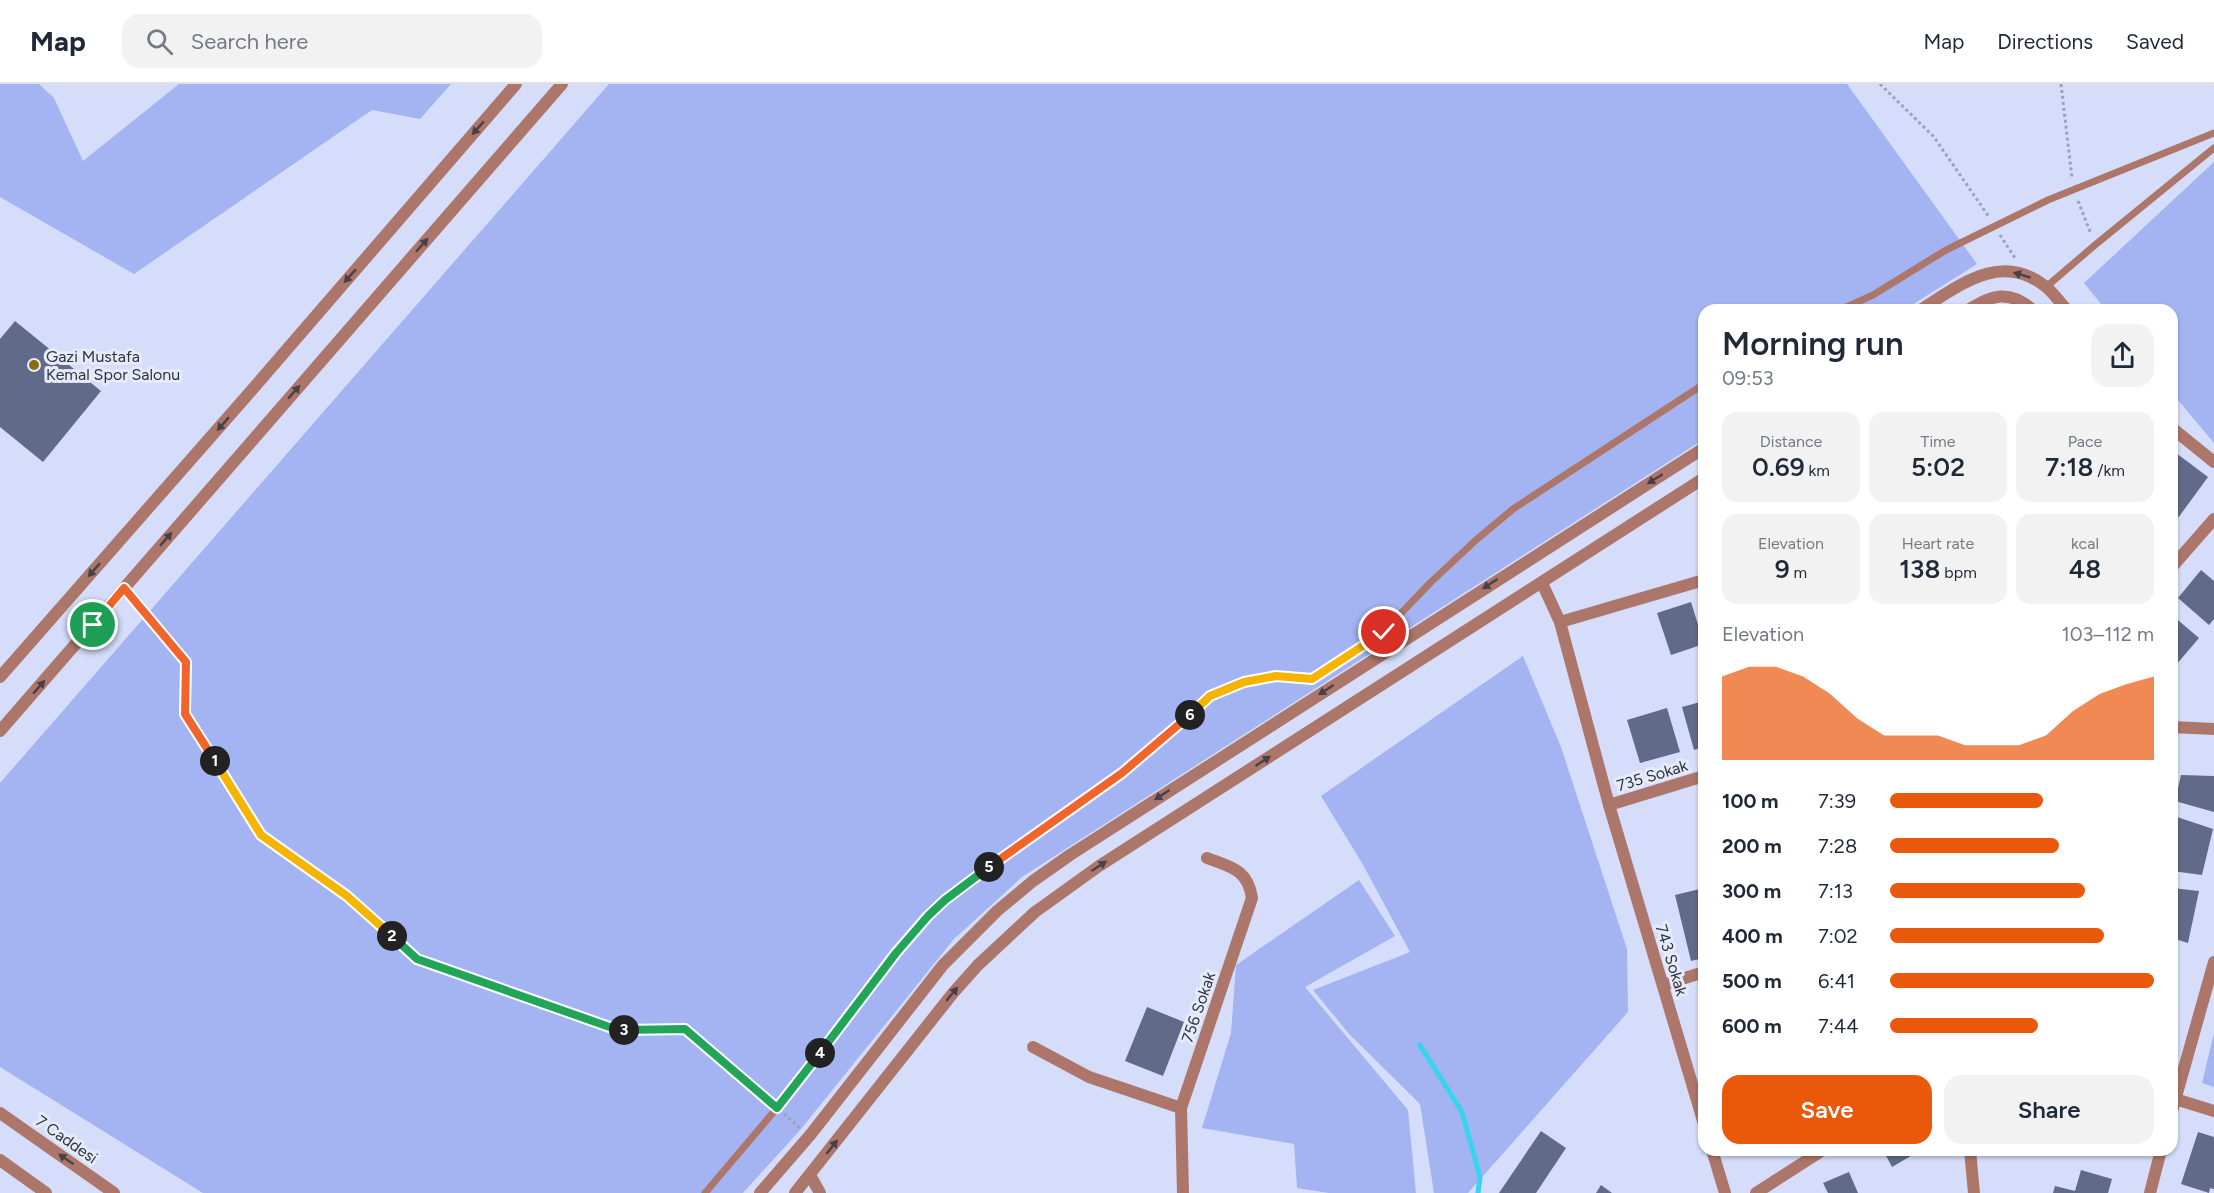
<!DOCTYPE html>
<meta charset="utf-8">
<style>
body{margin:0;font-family:Figtree,sans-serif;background:#f2f2f3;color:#1f2937;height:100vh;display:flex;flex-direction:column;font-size:22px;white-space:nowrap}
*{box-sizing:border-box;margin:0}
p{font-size:20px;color:#747a83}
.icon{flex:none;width:33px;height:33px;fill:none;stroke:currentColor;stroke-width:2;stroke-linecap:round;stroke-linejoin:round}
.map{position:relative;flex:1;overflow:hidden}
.details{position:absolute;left:1698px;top:220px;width:480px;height:852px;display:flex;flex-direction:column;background:#fff;border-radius:18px;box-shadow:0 2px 4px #0004}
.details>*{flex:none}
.pin{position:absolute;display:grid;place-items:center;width:51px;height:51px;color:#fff;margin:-26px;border:3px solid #fff;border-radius:50%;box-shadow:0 2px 6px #0007}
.km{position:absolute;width:30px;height:30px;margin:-15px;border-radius:50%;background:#222;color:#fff;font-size:16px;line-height:30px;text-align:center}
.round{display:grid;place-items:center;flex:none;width:63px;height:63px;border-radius:18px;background:#f2f2f3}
.overview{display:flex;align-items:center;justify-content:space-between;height:102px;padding:0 24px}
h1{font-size:33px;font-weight:600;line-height:45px}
.metrics{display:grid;grid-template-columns:repeat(3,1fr);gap:9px;height:102px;padding:6px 24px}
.metrics div{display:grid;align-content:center;border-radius:15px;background:#f2f2f3;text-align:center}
.metrics b{font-size:26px;font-weight:600}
.metrics small{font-size:16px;font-weight:400}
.metrics p{font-size:16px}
.chart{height:168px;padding:12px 24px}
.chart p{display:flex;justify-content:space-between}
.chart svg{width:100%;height:108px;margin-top:6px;fill:#ea580c;opacity:.7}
.cta{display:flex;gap:12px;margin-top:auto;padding:12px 24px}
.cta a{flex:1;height:69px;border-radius:18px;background:#ea580c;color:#fff;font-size:24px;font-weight:600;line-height:69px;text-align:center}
.cta a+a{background:#f2f2f3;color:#1f2937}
ul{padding:0 24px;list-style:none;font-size:20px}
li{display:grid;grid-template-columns:96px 72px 1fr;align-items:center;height:45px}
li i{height:15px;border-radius:8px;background:#ea580c}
header{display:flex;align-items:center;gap:36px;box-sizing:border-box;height:84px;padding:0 30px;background:#fff;border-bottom:2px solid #e0e1e3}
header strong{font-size:28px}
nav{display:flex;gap:33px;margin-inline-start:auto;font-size:21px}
.search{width:420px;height:54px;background:#f2f2f3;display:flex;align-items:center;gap:15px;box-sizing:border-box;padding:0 21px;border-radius:18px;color:#747a83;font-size:22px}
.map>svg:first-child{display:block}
.green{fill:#a4b4f2}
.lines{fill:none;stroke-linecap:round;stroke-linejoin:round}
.stream{stroke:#37d3ef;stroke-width:5}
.building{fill:#626a8a}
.path{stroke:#9ca2ba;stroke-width:3;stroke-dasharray:3 3;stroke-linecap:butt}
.service{stroke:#ad766a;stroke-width:7}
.minor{stroke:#ad766a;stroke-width:12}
.tertiary{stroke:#ad766a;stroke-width:12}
.oneway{fill:#484049}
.split-1-casing{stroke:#fff;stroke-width:12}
.split-2-casing{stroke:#fff;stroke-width:12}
.split-3-casing{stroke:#fff;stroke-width:12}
.split-4-casing{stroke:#fff;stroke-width:12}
.split-5-casing{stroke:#fff;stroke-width:12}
.split-6-casing{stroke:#fff;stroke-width:12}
.split-7-casing{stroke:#fff;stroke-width:12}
.split-1{stroke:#f0652b;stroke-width:8}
.split-2{stroke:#f5b400;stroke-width:8}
.split-3{stroke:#22a559;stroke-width:8}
.split-4{stroke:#22a559;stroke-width:8}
.split-5{stroke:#22a559;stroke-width:8}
.split-6{stroke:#f0652b;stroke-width:8}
.split-7{stroke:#f5b400;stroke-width:8}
.poi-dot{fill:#866e0c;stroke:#e6ebfa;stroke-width:2}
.labels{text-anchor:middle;stroke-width:6;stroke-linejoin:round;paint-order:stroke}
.poi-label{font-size:16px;fill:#2f3341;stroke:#e6ebfa;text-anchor:start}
.street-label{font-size:16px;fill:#2f3341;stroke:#e6ebfa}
</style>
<header>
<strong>Map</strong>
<div class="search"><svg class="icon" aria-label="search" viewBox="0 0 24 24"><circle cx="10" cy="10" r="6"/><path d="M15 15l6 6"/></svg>Search here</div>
<nav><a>Map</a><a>Directions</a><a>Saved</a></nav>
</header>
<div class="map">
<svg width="2214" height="1109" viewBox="0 0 2214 1109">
<rect width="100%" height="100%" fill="#d5ddfa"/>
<g class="green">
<path d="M0 0H39L54 14 83 77 179 0H451L420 35 372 26 134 190 0 113Z"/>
<path d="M609 0H1847L1977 180 1904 226H1704V355L1022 793 954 855 801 1045 743 1109H203L0 983V699Z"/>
<path d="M2214 78V359L2172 309V226H2106L2084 199Z"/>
<path d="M1523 572 1561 663 1627 865 1628 928 1468 1109H1434L1420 1020 1350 951 1313 906 1410 868 1362 779 1321 712Z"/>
<path d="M1359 796 1395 852 1305 903 1408 1026 1416 1109H1329L1297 1104 1294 1060 1202 1044 1231 949 1236 881Z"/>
<path d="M2214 949V1003L2202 999Z"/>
</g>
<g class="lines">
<path class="stream" d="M1420 961 1462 1028 1480 1093 1478 1109"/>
</g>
<g class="building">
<path d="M15 237 101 307 43 378 0 343V255Z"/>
<path d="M2172 366 2208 393 2178 434 2172 430Z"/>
<path d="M2201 486 2214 497V535L2209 541 2178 514Z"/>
<path d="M1704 515V532H1703L1699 516Z"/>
<path d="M1691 518 1704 560 1671 571 1657 529Z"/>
<path d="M2172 531 2199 554 2176 581 2172 577Z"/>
<path d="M1704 617V663L1694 666 1682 623Z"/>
<path d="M1667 624 1680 668 1640 679 1627 636Z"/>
<path d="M2181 691 2214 692V728L2175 717Z"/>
<path d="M2177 733 2213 745 2202 791 2172 787V753Z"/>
<path d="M1704 804V874L1691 877 1675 811Z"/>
<path d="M2172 804 2199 807 2188 859 2172 854Z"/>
<path d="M1147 923 1184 938 1163 992 1125 977Z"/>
<path d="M1541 1047 1566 1064 1536 1109H1499Z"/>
<path d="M2198 1048 2214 1053V1105L2210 1104 2209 1109 2181 1100Z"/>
<path d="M1883 1066H1921L1892 1083Z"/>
<path d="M2081 1086 2112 1095 2108 1109H2053L2055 1102 2075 1107Z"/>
<path d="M1849 1088 1858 1109H1828L1823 1099Z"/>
<path d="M1601 1101 1612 1109H1596Z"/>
</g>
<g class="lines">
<g class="path">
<path d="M1880 0 1934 53 1989 133"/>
<path d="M2061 0 2072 94"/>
<path d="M2078 117 2091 150"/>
<path d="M2000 151 2015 174"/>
<path d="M133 515 186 578 185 630 262 751 347 812 417 875 618 946 685 945 768 1016"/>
<path d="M784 1030 800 1044"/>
</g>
<g class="service">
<path d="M2046 203 2095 161 2214 64"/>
<path d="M1840 226 1873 211 1946 166 2048 116 2214 49"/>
<path d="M705 1109 777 1024 896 869 945 816 1122 689 1210 612 1244 598 1276 592 1312 595 1384 547 1431 498 1476 456 1513 425 1704 300"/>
</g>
<g class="minor">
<path d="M1920 226C1959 202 2000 167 2045 202 2054 209 2060 219 2067 226"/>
<path d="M1968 226C1992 211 2009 205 2033 226"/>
<path d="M2172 344 2214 378"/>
<path d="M2172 483 2214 435"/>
<path d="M1542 499 1560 538 1609 721 1704 1040"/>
<path d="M1560 538 1704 496"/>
<path d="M2172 643 2214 645"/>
<path d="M1609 721 1704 692"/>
<path d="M1663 901 1704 888"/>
<path d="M1033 963 1089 993 1181 1024"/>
<path d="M2172 1014 2214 1027"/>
<path d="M2172 1027 2214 878"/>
<path d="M1712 1066 1725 1109"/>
<path d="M1970 1066 1974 1109"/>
<path d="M810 1091 820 1109"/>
<path d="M760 1109 811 1050 943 881 997 827 1033 797 1070 771 1704 364"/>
<path d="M795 1109 953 909 978 881 1035 828 1099 782 1704 394"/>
<path d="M1183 1109 1181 1024 1252 814C1248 785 1230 783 1207 774"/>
<path d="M1756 1109 1823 1066"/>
<path d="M2150 1109 2161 1066"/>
</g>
<g class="tertiary">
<path d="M0 593 251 307 516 0"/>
<path d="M0 647 562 0"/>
<path d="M0 1029 114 1109"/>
<path d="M0 1076 46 1109"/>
</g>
</g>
<defs><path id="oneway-solid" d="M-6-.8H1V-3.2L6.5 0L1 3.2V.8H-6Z" transform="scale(1.5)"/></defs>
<g class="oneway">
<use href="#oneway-solid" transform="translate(478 44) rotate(131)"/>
<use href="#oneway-solid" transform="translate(422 161) rotate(-49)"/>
<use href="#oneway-solid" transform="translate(2022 191) rotate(-163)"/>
<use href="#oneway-solid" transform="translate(350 192) rotate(131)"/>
<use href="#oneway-solid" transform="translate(294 308) rotate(-49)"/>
<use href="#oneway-solid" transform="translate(223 340) rotate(131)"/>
<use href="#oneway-solid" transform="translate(1655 395) rotate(148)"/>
<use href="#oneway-solid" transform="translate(166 455) rotate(-49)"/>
<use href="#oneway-solid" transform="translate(94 486) rotate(131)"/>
<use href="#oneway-solid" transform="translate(1490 500) rotate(147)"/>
<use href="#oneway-solid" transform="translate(39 603) rotate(-49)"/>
<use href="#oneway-solid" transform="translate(1326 606) rotate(147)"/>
<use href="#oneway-solid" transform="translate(1263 677) rotate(-33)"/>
<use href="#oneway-solid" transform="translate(1162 711) rotate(147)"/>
<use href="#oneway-solid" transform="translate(1099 782) rotate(-33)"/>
<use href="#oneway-solid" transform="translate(952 910) rotate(-50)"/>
<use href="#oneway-solid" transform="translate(832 1063) rotate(-52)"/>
<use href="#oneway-solid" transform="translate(66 1075) rotate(-145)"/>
</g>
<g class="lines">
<g class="split-1-casing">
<path id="split-1" d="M93 541 124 504 186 578 185 630 215 677"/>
</g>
<g class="split-2-casing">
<path id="split-2" d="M215 677 261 751 347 812 392 852"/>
</g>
<g class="split-3-casing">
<path id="split-3" d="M392 852 417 875 618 946H624"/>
</g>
<g class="split-4-casing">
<path id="split-4" d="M624 946 685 945 777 1024 820 969"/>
</g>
<g class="split-5-casing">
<path id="split-5" d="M820 969 896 869 928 832 945 816 989 783"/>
</g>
<g class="split-6-casing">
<path id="split-6" d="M989 783 1122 689 1190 631"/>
</g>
<g class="split-7-casing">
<path id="split-7" d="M1190 631 1210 612 1244 598 1276 592 1312 595 1384 548"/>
</g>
<use href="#split-1" class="split-1"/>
<use href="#split-2" class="split-2"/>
<use href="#split-3" class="split-3"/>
<use href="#split-4" class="split-4"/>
<use href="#split-5" class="split-5"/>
<use href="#split-6" class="split-6"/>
<use href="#split-7" class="split-7"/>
</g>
<circle class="poi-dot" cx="34" cy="281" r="6"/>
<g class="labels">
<g class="poi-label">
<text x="46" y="278">Gazi Mustafa<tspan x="46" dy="18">Kemal Spor Salonu</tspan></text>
</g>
<g class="street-label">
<text transform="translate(1652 691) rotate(-17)" y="6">735 Sokak</text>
<text transform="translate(1672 876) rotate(73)" y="6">743 Sokak</text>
<text transform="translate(1198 923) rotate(-71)" y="6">756 Sokak</text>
<text transform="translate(67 1055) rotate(35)" y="6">7 Caddesi</text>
</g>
</g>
</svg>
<div class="pin" style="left:93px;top:541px;background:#1e9e55"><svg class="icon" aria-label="arrive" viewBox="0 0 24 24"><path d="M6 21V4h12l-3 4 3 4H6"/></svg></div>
<div class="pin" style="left:1384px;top:548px;background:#d93025"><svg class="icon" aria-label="check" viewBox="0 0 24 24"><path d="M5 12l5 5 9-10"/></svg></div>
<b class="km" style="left:215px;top:677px">1</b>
<b class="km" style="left:392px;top:852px">2</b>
<b class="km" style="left:624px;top:946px">3</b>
<b class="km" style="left:820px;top:969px">4</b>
<b class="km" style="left:989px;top:783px">5</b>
<b class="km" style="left:1190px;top:631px">6</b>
<section class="details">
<div class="overview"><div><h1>Morning run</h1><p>09:53</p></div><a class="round"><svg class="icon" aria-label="share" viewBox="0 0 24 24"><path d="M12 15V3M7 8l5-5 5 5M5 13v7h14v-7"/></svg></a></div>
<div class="metrics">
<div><p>Distance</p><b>0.69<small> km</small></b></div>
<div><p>Time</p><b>5:02</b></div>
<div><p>Pace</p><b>7:18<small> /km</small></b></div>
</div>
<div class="metrics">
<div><p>Elevation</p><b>9<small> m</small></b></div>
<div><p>Heart rate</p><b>138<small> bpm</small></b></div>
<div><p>kcal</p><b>48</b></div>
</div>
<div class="chart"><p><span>Elevation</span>103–112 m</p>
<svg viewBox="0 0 160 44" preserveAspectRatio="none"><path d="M0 44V10L10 6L20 6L30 10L40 17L50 27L60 34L70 34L80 34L90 38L100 38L110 38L120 34L130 24L140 17L150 13L160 10V44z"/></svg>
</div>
<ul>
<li><b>100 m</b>7:39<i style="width:58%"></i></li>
<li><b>200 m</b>7:28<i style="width:64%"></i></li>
<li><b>300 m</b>7:13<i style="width:74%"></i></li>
<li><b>400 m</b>7:02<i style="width:81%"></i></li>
<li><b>500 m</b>6:41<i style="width:100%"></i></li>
<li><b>600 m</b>7:44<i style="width:56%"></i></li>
</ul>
<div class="cta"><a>Save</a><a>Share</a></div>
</section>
</div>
